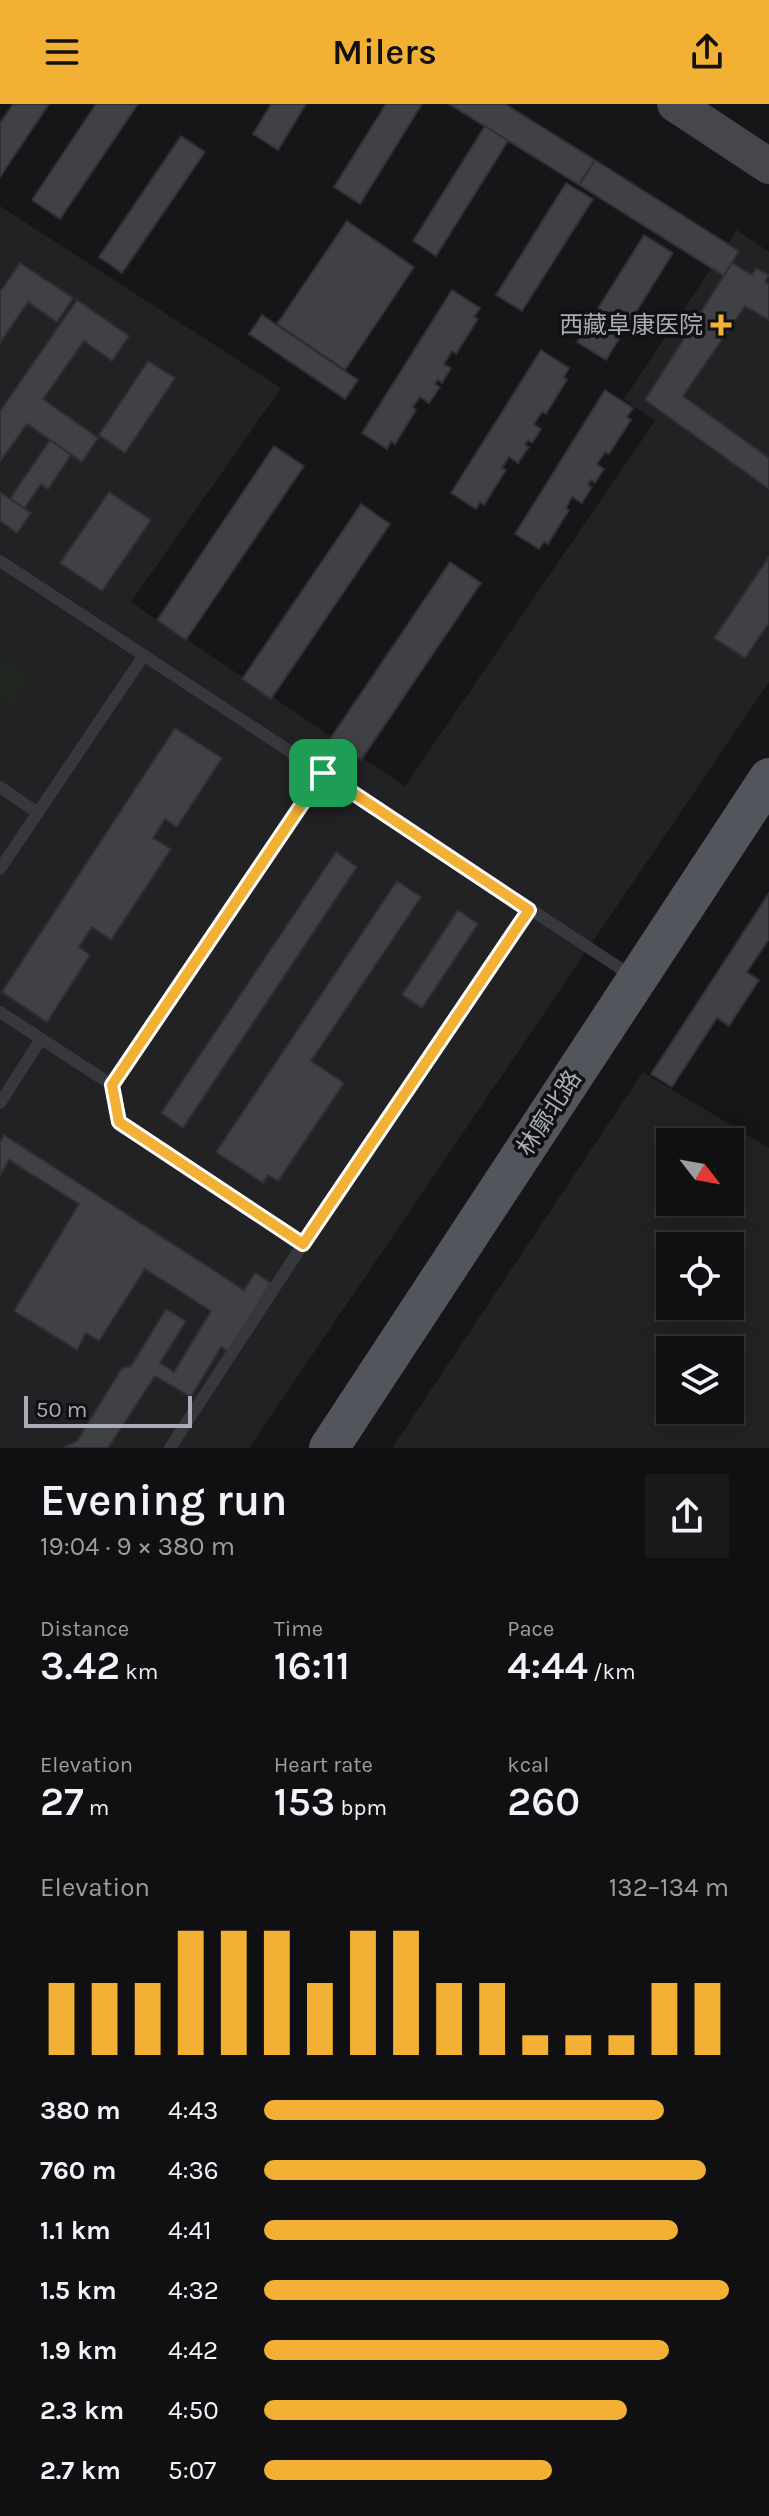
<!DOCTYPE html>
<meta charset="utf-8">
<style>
body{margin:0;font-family:Karla,"Noto Sans SC",sans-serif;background:#19191b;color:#f1f3f6;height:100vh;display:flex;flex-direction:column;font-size:30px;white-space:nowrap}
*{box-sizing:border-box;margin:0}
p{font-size:26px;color:#9c9d9f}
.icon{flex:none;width:44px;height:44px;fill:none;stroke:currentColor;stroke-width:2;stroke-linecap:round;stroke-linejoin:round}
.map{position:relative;height:1344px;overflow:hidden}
.drawer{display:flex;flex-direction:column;background:#101012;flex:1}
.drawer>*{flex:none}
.needle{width:52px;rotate:121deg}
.buttons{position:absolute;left:656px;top:1024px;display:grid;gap:16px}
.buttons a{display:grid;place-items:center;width:88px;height:88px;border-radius:0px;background:#101012;box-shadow:0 4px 20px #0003,0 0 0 2px #303032;font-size:40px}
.scale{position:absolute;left:24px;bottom:20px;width:168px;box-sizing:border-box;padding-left:8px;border:4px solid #a8adb8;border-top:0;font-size:22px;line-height:28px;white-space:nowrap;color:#a8adb8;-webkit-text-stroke:6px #111113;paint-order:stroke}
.pin{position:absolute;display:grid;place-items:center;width:68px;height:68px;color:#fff;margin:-34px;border-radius:16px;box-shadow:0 4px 12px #0006}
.round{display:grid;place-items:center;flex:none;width:84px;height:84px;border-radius:0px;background:#19191b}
.headline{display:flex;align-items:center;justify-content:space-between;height:136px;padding:0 40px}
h1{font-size:44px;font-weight:600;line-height:60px}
.metrics{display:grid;grid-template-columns:repeat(3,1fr);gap:12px;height:136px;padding:8px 40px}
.metrics div{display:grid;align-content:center}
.metrics b{font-size:40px;font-weight:600}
.metrics small{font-size:22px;font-weight:400}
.metrics p{font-size:22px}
.chart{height:224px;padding:16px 40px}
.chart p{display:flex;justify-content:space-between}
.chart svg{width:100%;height:144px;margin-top:8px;stroke:#f2b134;stroke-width:6}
ul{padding:0 40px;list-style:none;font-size:26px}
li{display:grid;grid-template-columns:128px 96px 1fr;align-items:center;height:60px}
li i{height:20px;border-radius:10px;background:#f2b134}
header{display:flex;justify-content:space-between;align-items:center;height:104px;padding:0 40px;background:#f2b134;color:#111;font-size:36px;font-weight:600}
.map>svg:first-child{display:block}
.built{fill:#222225;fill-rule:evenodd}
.green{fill:#1e261f}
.building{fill:#404145;stroke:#303034;stroke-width:2}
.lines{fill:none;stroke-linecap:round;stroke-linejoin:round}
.lane{stroke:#37383d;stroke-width:12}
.secondary{stroke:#45474d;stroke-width:36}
.primary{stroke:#53555c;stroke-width:40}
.route-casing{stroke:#fff;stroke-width:16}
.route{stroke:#f2b134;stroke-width:10}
.poi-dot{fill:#f2b134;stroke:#111113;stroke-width:3}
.labels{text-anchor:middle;stroke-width:7;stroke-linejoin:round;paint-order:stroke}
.poi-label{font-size:24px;fill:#a8adb8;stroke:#111113;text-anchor:end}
.street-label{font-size:24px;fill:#a8adb8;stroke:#111113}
</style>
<header><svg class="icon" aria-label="menu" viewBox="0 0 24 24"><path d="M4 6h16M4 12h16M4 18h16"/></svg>Milers<svg class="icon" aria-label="share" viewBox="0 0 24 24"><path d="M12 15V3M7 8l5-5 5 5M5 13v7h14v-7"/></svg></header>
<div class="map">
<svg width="769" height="1344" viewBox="0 0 769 1344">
<rect width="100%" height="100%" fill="#161618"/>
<g class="built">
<path d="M0 102 281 284 131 498 405 682 655 317 624 295 737 126 769 148V578L249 1344H0Z"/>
<path d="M643 968 769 1044V1344H392ZM730 1038V1098H670V1038ZM730 1142V1202H670V1142ZM730 1246V1306H670V1246Z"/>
</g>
<path class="green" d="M0 553 32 573 13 604 0 596Z"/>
<g class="building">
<path d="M13 0H49L0 73V19Z"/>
<path d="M96 0H138L60 115 32 96Z"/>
<path d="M271 0H306L278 46 253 30Z"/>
<path d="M386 0H422L360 100 334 83Z"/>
<path d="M449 0H505L595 56 579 81Z"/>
<path d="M485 22 508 37 436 152 413 137Z"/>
<path d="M181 32 205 48 122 169 99 153Z"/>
<path d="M595 56 739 147 724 172 579 81Z"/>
<path d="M566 79 593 95 522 207 496 191Z"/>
<path d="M347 117 414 163 345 266 277 220Z"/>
<path d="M644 131 673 149 606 256 577 238Z"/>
<path d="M20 159 73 194 57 218 28 198 0 239V188Z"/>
<path d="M732 159 752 171 756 164 769 171 765 178 769 181V216L745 202 683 292 769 354V385L645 296Z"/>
<path d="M452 186 480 204 474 213 478 215 456 250 452 247 444 260 451 264 442 279 438 276 435 280 440 283 429 299 420 293 413 303 416 306 395 340 391 337 387 345 362 329Z"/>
<path d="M77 196 129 232 112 257 84 237 43 295 98 334 82 358 27 320 0 358V307Z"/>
<path d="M262 211 358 276 345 295 249 230Z"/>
<path d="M541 246 569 264 564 273 567 276 546 310 542 308 534 320 541 325 532 339 528 336 525 341 529 343 518 359 509 353 502 364 506 366 484 401 480 398 476 405 451 389Z"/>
<path d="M148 257 175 274 125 349 99 331Z"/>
<path d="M605 286 633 304 627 313 631 316 609 350 605 348 597 360 604 365 595 379 591 376 588 381 592 383 582 399 572 393 566 404 569 406 548 440 544 438 539 445 515 430Z"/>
<path d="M50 336 71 351 48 385 41 380 24 405 10 395Z"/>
<path d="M274 342 304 362 186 536 157 516Z"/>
<path d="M0 388 31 409 17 429 0 417Z"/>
<path d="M109 388 151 416 102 487 60 459Z"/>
<path d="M361 400 390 420 271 595 242 575Z"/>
<path d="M769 453V519L745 554 714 534Z"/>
<path d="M450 458 481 479 361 656 330 635Z"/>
<path d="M175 624 222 654 177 723 165 715 153 734 171 745 111 836 92 823 79 843 90 851 47 918 2 888Z"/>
<path d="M336 748 357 763 183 1024 161 1009Z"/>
<path d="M397 777 421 793 311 957 344 979 278 1077 268 1071 263 1079 216 1048Z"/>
<path d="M769 789V835L747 868 759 876 729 922 717 914 672 983 651 970Z"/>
<path d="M458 806 478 820 422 904 402 891Z"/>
<path d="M4 1031 244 1186 255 1169 271 1179 229 1248 221 1243 191 1293 155 1272 108 1344H63L77 1337 122 1264 131 1262 166 1205 186 1217 160 1259 174 1268 211 1207 145 1165 99 1237 86 1229 77 1246 14 1207 79 1100 9 1056 0 1071V1038Z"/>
</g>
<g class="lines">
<g class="lane">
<path d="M0 457 632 872"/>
<path d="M0 683 38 709"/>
<path d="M0 765 144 551"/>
<path d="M0 908 112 981 119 1018 303 1140 529 806"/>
<path d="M112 981 323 669"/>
<path d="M0 999 41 935"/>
<path d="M170 1344 303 1140"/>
</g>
<path class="secondary" d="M675 0 769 62"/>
<path class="primary" d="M329 1344 769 674"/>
</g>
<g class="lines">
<g class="route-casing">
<path id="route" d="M323 669 529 806 303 1140 119 1018 112 981Z"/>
</g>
<use href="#route" class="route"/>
</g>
<path class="poi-dot" d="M717 209h8v8h8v8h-8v8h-8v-8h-8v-8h8z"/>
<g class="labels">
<g class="poi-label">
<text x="703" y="229">西藏阜康医院</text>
</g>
<g class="street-label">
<text transform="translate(549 1009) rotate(-57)" y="8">林廓北路</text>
</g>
</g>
</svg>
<div class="buttons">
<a><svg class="needle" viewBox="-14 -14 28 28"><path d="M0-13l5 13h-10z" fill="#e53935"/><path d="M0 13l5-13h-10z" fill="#9c9d9f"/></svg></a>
<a><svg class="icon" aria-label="locate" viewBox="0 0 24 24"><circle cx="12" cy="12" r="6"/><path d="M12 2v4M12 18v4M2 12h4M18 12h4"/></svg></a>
<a><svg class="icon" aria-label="layers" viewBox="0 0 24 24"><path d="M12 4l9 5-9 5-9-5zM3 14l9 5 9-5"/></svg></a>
</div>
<div class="scale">50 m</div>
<div class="pin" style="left:323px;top:669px;background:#1e9e55"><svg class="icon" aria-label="arrive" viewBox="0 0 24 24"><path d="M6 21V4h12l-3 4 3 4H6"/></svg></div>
</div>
<section class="drawer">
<div class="headline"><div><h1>Evening run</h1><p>19:04 · 9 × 380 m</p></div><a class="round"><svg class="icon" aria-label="share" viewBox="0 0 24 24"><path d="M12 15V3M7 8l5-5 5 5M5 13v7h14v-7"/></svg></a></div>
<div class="metrics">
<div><p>Distance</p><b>3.42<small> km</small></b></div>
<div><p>Time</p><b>16:11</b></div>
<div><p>Pace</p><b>4:44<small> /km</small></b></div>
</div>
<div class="metrics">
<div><p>Elevation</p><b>27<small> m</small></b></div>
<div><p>Heart rate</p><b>153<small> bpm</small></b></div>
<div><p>kcal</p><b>260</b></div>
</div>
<div class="chart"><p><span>Elevation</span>132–134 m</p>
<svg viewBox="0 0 160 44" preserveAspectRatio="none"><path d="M5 44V22M15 44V22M25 44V22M35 44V6M45 44V6M55 44V6M65 44V22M75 44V6M85 44V6M95 44V22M105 44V22M115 44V38M125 44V38M135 44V38M145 44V22M155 44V22"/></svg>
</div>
<ul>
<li><b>380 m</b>4:43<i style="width:86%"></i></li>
<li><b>760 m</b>4:36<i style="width:95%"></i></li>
<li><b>1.1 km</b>4:41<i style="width:89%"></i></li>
<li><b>1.5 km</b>4:32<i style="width:100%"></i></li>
<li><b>1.9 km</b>4:42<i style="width:87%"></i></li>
<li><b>2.3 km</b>4:50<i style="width:78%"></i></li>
<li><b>2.7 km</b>5:07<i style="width:62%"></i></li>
</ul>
</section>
